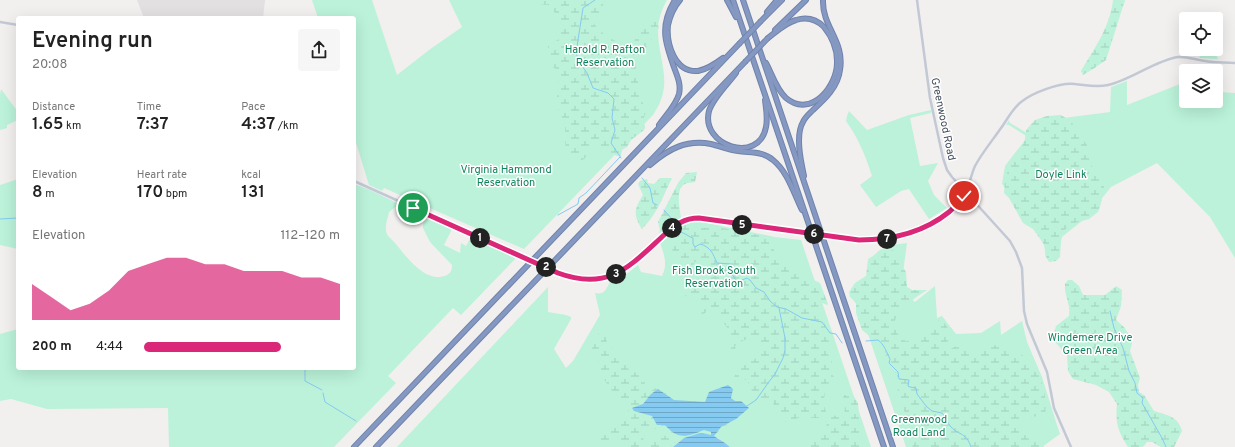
<!DOCTYPE html>
<meta charset="utf-8">
<style>
body{margin:0;font-family:Overpass,sans-serif;background:#f6f6f6;color:#222;height:100vh;display:flex;flex-direction:column;font-size:15px;white-space:nowrap}
*{box-sizing:border-box;margin:0}
p{font-size:13px;color:#767676}
.icon{flex:none;width:22px;height:22px;fill:none;stroke:currentColor;stroke-width:2;stroke-linecap:round;stroke-linejoin:round}
.map{position:relative;flex:1;overflow:hidden}
.sheet{position:absolute;left:16px;top:16px;width:340px;height:354px;display:flex;flex-direction:column;background:#fff;border-radius:4px;box-shadow:0 4px 16px #0002}
.sheet>*{flex:none}
.fabs{position:absolute;left:1179px;top:12px;display:grid;gap:8px}
.fabs a{display:grid;place-items:center;width:44px;height:44px;border-radius:4px;background:#fff;box-shadow:0 4px 16px #0002;font-size:20px}
.pin{position:absolute;display:grid;place-items:center;width:34px;height:34px;color:#fff;margin:-17px;border:2px solid #fff;border-radius:50%;box-shadow:0 1px 4px #0007}
.km{position:absolute;width:20px;height:20px;margin:-10px;border-radius:50%;background:#222;color:#fff;font-size:11px;line-height:20px;text-align:center}
.round{display:grid;place-items:center;flex:none;width:42px;height:42px;border-radius:4px;background:#f6f6f6}
.overview{display:flex;align-items:center;justify-content:space-between;height:68px;padding:0 16px}
h1{font-size:22px;font-weight:600;line-height:30px}
.figures{display:grid;grid-template-columns:repeat(3,1fr);gap:6px;height:68px;padding:4px 16px}
.figures div{display:grid;align-content:center}
.figures b{font-size:17px;font-weight:600}
.figures small{font-size:11px;font-weight:400}
.figures p{font-size:11px}
.chart{height:112px;padding:8px 16px}
.chart p{display:flex;justify-content:space-between}
.chart svg{width:100%;height:72px;margin-top:4px;fill:#db2777;opacity:.7}
ul{padding:0 16px;list-style:none;font-size:13px}
li{display:grid;grid-template-columns:64px 48px 1fr;align-items:center;height:30px}
li i{height:10px;border-radius:5px;background:#db2777}
.map>svg:first-child{display:block}
.education{fill:#e3e0e1}
.green{fill:#bbf2d9}
.wetland{fill:url(#wetland-marsh);fill-rule:evenodd}
.water{fill:url(#water-rules)}
.lines{fill:none;stroke-linecap:round;stroke-linejoin:round}
.stream{stroke:#85caf1;stroke-width:1}
.highway-casing{stroke:#6f83ac;stroke-width:6}
.minor{stroke:#c2c9d5;stroke-width:2.5}
.highway{stroke:#8498c1;stroke-width:4}
.highway-bridge-casing{stroke:#6f83ac;stroke-width:6;stroke-linecap:butt}
.minor-bridge{stroke:#c2c9d5;stroke-width:2.5}
.highway-bridge{stroke:#8498c1;stroke-width:4}
.route-casing{stroke:#fff;stroke-width:8}
.route{stroke:#db2777;stroke-width:5}
.labels{text-anchor:middle;stroke-width:3;stroke-linejoin:round;paint-order:stroke}
.park-label{font-size:11px;fill:#12845d;stroke:#fff}
.street-label{font-size:11px;fill:#464f5e;stroke:#fff}
</style>
<div class="map">
<svg width="1235" height="447" viewBox="0 0 1235 447">
<defs>
<pattern id="wetland-marsh" width="20" height="14" patternUnits="userSpaceOnUse"><rect width="20" height="14" fill="#bbf2d9"/><path d="M1 5h8M5 5V1M11 12h8M15 12V8" fill="none" stroke="#a2d1bd"/></pattern>
<pattern id="water-rules" width="6" height="5" patternUnits="userSpaceOnUse"><rect width="6" height="5" fill="#85caf1"/><path d="M0 2.5h6" fill="none" stroke="#6fa6c6"/></pattern>
</defs>
<rect width="100%" height="100%" fill="#f2efef"/>
<path class="education" d="M137 0H265L263 18H144Z"/>
<g class="green">
<path d="M312 0H372L397 75 429 50 462 27 449 0H667C662 9 658 19 658 30 658 62 675 83 653 115L524 249 384 188 382 191 369 185 354 136V18H318Z"/>
<path d="M1197 49H1214L1218 59 1200 58Z"/>
<path d="M1207 65H1215L1220 92 1235 93V258L1210 217 1157 163 1111 187 1087 217 1063 236 1055 239 1002 184 1005 166 1014 154 1028 137 1009 125H1006L1009 120 1010 123 1030 135 1056 119 1110 112 1111 87 1127 81V105L1180 84H1186V101H1216V71H1208Z"/>
<path d="M1 89 18 112V120L7 125V128L0 130V95Z"/>
<path d="M931 110V113L910 118 920 166 938 163 928 181 934 195 947 208 929 219 909 189 901 191 876 207 860 185 872 176C865 155 859 139 846 121L847 116 849 111 867 130 909 115Z"/>
<path d="M18 179V249L0 245V185Z"/>
<path d="M354 184 370 190 399 204 389 212C388 217 385 225 386 230 386 236 391 238 395 243 406 256 426 285 447 275 451 273 452 270 452 265L430 242 423 228V223L428 217 453 227 444 245 460 253 461 243 466 246 470 239 475 242 477 250 481 240 518 256 461 315 453 308 388 376 396 383 334 447H169L168 408 47 409 11 399 0 401V334L18 329V368H354Z"/>
<path d="M692 220 775 237 801 240 871 447H730L718 438 703 433 684 438 673 447H397L548 287V312L566 315 571 317V319L554 349 566 368 573 361 600 315 595 293C605 295 606 289 610 282L628 273 638 265 641 272 662 276C668 264 664 254 660 243L683 222Z"/>
<path d="M907 243 902 280 894 285 915 302 935 286 937 318 942 316 956 334 981 333 1000 321 1001 335 1022 321 1027 342 1042 377 1056 422 1060 434 1042 447H906L868 334 884 246Z"/>
</g>
<g class="wetland">
<path d="M529 0H605C603 4 602 9 600 12 598 15 595 16 594 20 592 30 617 42 625 45 628 44 631 43 634 41 640 35 646 15 657 22L659 28 645 49 644 55 635 63 640 95 646 111 643 121 645 126 644 130 631 140 627 147 622 150 621 156C613 157 607 150 601 146 587 148 588 159 582 160 579 161 575 159 573 158 562 151 566 137 565 126 564 121 558 108 555 103 559 92 561 80 555 68L552 67C549 60 552 54 547 45L548 43 558 40C567 26 558 15 548 5L537 4Z"/>
<path d="M1113 0H1125L1106 60 1093 69 1083 75 1081 71C1094 49 1110 27 1113 0Z"/>
<path d="M1061 115 1072 122 1075 131 1082 138 1089 148 1090 164 1104 181V189L1100 207 1098 212 1089 219 1075 223 1064 230 1061 241 1060 257 1056 261 1049 262 1046 257 1044 245 1041 240 1033 229 1023 223 1009 198 1004 193 1005 180 1008 170 1019 153 1025 139 1026 130 1035 120 1047 116Z"/>
<path d="M697 172 695 182C692 183 688 182 685 184 675 188 680 209 681 218L659 234 660 230 658 222 678 183 686 173Z"/>
<path d="M660 178H672C662 198 658 213 642 229 633 215 634 209 643 195L638 184 640 181 647 179 648 183 654 184Z"/>
<path d="M690 224C698 229 703 229 712 226L774 238C767 263 803 275 820 283L828 304 827 305 820 302 818 307 826 327 824 329 829 341C826 349 827 354 832 361L830 371 839 385 838 386 831 383 827 384C824 392 823 405 826 412L831 415 844 417 845 407 843 395H853L858 403 861 436V447H810L814 438 826 428 827 423 824 420V418H798L786 422 780 418 775 412V407L772 401C765 400 756 398 752 391 749 384 750 383 743 378L736 382 733 378 746 362 755 359 760 352C759 334 746 337 735 346L736 352 733 353 728 346 732 337C729 326 717 317 709 310L702 315 701 311 703 306C697 300 691 301 685 296 683 283 688 281 700 278 705 271 706 262 698 258L693 265 679 264 672 249 676 242 671 236 682 226Z"/>
<path d="M881 249 896 251 901 265 906 272 907 287 912 290H927L915 298 899 313 895 320 896 330 900 338 906 341 915 340 939 320C946 322 948 328 951 335L948 341 944 346 945 348 950 349 959 345H964L972 351 980 353C985 350 991 345 997 345 1001 344 1005 347 1009 349 1035 356 1049 388 1045 414L1025 419 1020 424 1027 438 1042 441 1044 447H912L917 438 911 429 901 402 898 397 897 374 887 364 885 359 886 354 883 347 862 330 856 313V303L850 297 849 292 855 283 866 276 868 259 873 256Z"/>
<path d="M1068 280H1072L1079 286 1083 295H1105L1116 286 1122 290 1121 306 1116 320 1124 327 1131 338 1132 343 1130 351 1140 378 1138 385 1139 392 1144 395 1154 411C1167 415 1178 416 1182 431L1174 447H1161L1152 442H1147L1143 447H1128C1118 432 1115 422 1117 404L1109 392 1096 385 1073 379 1068 371 1067 355 1055 342 1054 334 1056 326 1069 316C1071 304 1064 296 1065 284Z"/>
<path d="M601 331 606 333 607 344C615 353 622 356 627 368 635 372 647 378 645 388L641 390V395L647 391 649 392 658 387 669 390 681 400 705 402 709 392 728 385 733 389 731 398 735 401 751 398 753 400C743 416 726 423 714 436L711 434V432L704 430 692 435 681 436 670 447H619L621 445V442L615 436 613 437 610 442 611 447H600L596 441V439C606 438 606 429 613 422 618 417 625 420 629 414L628 408 626 403 616 399 611 389 605 381 598 360 592 354 591 350 599 333ZM651 427 659 430 668 428 671 432C661 439 656 441 643 441L644 436Z"/>
</g>
<path class="water" d="M728 385 733 389 731 398 735 401H741L749 408 736 419 721 427 714 436 725 443 730 447H673L684 438 700 433H703L711 435V432L704 430C688 436 679 441 665 425H657L652 416 634 411 632 408 643 404 651 394 658 389 674 400 705 402 709 392Z"/>
<g class="lines">
<g class="stream">
<path d="M595 0 583 8 576 53 579 62 587 73 593 88 608 93 614 99 612 118 615 130 611 143 621 158"/>
<path d="M642 178 650 188 653 203 657 205"/>
<path d="M664 210 672 219 670 224"/>
<path d="M558 215 578 204 579 198 586 193 620 157"/>
<path d="M0 219 18 218"/>
<path d="M674 229 677 232C683 231 687 236 693 238V244L695 247 700 244C711 247 713 254 717 263L731 264 733 276 737 282 747 278 750 280 756 288 764 292 770 301 777 307 786 309 802 318 822 322 830 333 836 334 842 343"/>
<path d="M1110 311 1114 328 1123 348 1129 371 1135 383 1137 393 1143 398 1142 403 1162 438 1166 447"/>
<path d="M866 341 878 340C884 344 887 353 890 359L889 363 898 372 899 379 909 380 908 386 910 387 916 388 917 394 926 406 932 411 942 413C946 417 947 423 951 427 960 436 966 432 971 447"/>
<path d="M305 368V381L322 390"/>
<path d="M323 393 325 402 356 421"/>
<path d="M747 406 756 400 761 393 768 383 775 374 783 358 785 350V338L779 308"/>
</g>
<g class="highway-casing">
<g id="highway">
<path d="M680 0C674 7 670 16 668 25 666 44 675 73 698 71 708 69 715 64 723 58"/>
<path d="M727 0 736 17"/>
<path d="M733 0 884 447"/>
<path d="M743 0 893 447"/>
<path d="M767 12 777 0"/>
<path d="M761 21 782 0"/>
<path d="M775 30 806 0"/>
<path d="M766 63C772 74 776 89 786 98 811 119 838 86 837 61 837 48 832 37 824 27 816 19 806 17 796 20 785 23 776 32 768 38"/>
<path d="M736 73C728 84 713 98 709 111 700 146 759 165 766 127 768 118 766 109 765 100"/>
<path d="M659 125C666 115 676 105 679 94 681 85 678 78 675 70 665 43 659 26 675 0"/>
<path d="M650 165C668 149 687 139 711 144 720 146 729 150 738 151 750 153 763 151 773 160 788 172 794 194 802 210"/>
<path d="M804 176C801 162 795 135 803 122 805 117 809 114 813 110 825 99 838 87 840 70 845 41 822 27 823 0"/>
<path d="M354 447 739 44"/>
<path d="M376 447 745 62"/>
</g>
</g>
<g class="minor">
<path d="M917 0 930 98 943 158 947 170 952 177 1010 241 1016 252 1022 268 1024 311 1027 324 1047 372 1054 408 1071 447"/>
<path d="M0 22 18 25"/>
<path d="M354 181 523 257"/>
<path d="M830 236C874 242 906 242 943 216 951 211 961 203 965 195 969 186 971 175 975 166 982 153 992 141 1001 128 1007 120 1012 109 1021 102 1032 93 1060 82 1075 84 1086 85 1096 88 1108 85 1131 80 1156 60 1178 57 1187 56 1196 60 1205 61 1215 63 1225 62 1235 63"/>
<path d="M554 271C580 282 607 283 630 266 642 257 651 246 662 237 673 226 683 218 699 218L805 233"/>
</g>
<use href="#highway" class="highway"/>
<g class="highway-bridge-casing">
<g id="highway-bridge">
<path d="M739 44 761 21"/>
<path d="M745 62 768 38"/>
</g>
</g>
<g class="minor-bridge">
<path d="M805 233 830 236"/>
<path d="M523 257 554 271"/>
</g>
<use href="#highway-bridge" class="highway-bridge"/>
</g>
<g class="lines">
<g class="route-casing">
<path id="route" d="M413 208 558 273C609 292 630 266 664 235 675 225 684 218 699 218L859 240C891 240 923 233 949 212 955 207 959 201 964 196"/>
</g>
<use href="#route" class="route"/>
</g>
<g class="labels">
<g class="park-label">
<text x="605" y="53">Harold R. Rafton<tspan x="605" dy="13">Reservation</tspan></text>
<text x="506" y="173">Virginia Hammond<tspan x="506" dy="13">Reservation</tspan></text>
<text x="1061" y="178">Doyle Link</text>
<text x="714" y="274">Fish Brook South<tspan x="714" dy="13">Reservation</tspan></text>
<text x="1090" y="341">Windemere Drive<tspan x="1090" dy="13">Green Area</tspan></text>
<text x="919" y="423">Greenwood<tspan x="919" dy="13">Road Land</tspan></text>
</g>
<g class="street-label">
<text transform="translate(944 119) rotate(78)" y="4">Greenwood Road</text>
</g>
</g>
</svg>
<div class="fabs">
<a><svg class="icon" aria-label="locate" viewBox="0 0 24 24"><circle cx="12" cy="12" r="6"/><path d="M12 2v4M12 18v4M2 12h4M18 12h4"/></svg></a>
<a><svg class="icon" aria-label="layers" viewBox="0 0 24 24"><path d="M12 4l9 5-9 5-9-5zM3 14l9 5 9-5"/></svg></a>
</div>
<div class="pin" style="left:413px;top:208px;background:#1e9e55"><svg class="icon" aria-label="arrive" viewBox="0 0 24 24"><path d="M6 21V4h12l-3 4 3 4H6"/></svg></div>
<div class="pin" style="left:964px;top:196px;background:#d93025"><svg class="icon" aria-label="check" viewBox="0 0 24 24"><path d="M5 12l5 5 9-10"/></svg></div>
<b class="km" style="left:480px;top:238px">1</b>
<b class="km" style="left:546px;top:267px">2</b>
<b class="km" style="left:616px;top:274px">3</b>
<b class="km" style="left:672px;top:228px">4</b>
<b class="km" style="left:742px;top:225px">5</b>
<b class="km" style="left:814px;top:234px">6</b>
<b class="km" style="left:887px;top:239px">7</b>
<section class="sheet">
<div class="overview"><div><h1>Evening run</h1><p>20:08</p></div><a class="round"><svg class="icon" aria-label="share" viewBox="0 0 24 24"><path d="M12 15V3M7 8l5-5 5 5M5 13v7h14v-7"/></svg></a></div>
<div class="figures">
<div><p>Distance</p><b>1.65<small> km</small></b></div>
<div><p>Time</p><b>7:37</b></div>
<div><p>Pace</p><b>4:37<small> /km</small></b></div>
</div>
<div class="figures">
<div><p>Elevation</p><b>8<small> m</small></b></div>
<div><p>Heart rate</p><b>170<small> bpm</small></b></div>
<div><p>kcal</p><b>131</b></div>
</div>
<div class="chart"><p><span>Elevation</span>112–120 m</p>
<svg viewBox="0 0 160 44" preserveAspectRatio="none"><path d="M0 44V22L10 30L20 38L30 34L40 26L50 14L60 10L70 6L80 6L90 10L100 10L110 14L120 14L130 14L140 18L150 18L160 22V44z"/></svg>
</div>
<ul>
<li><b>200 m</b>4:44<i style="width:70%"></i></li>
</ul>
</section>
</div>
